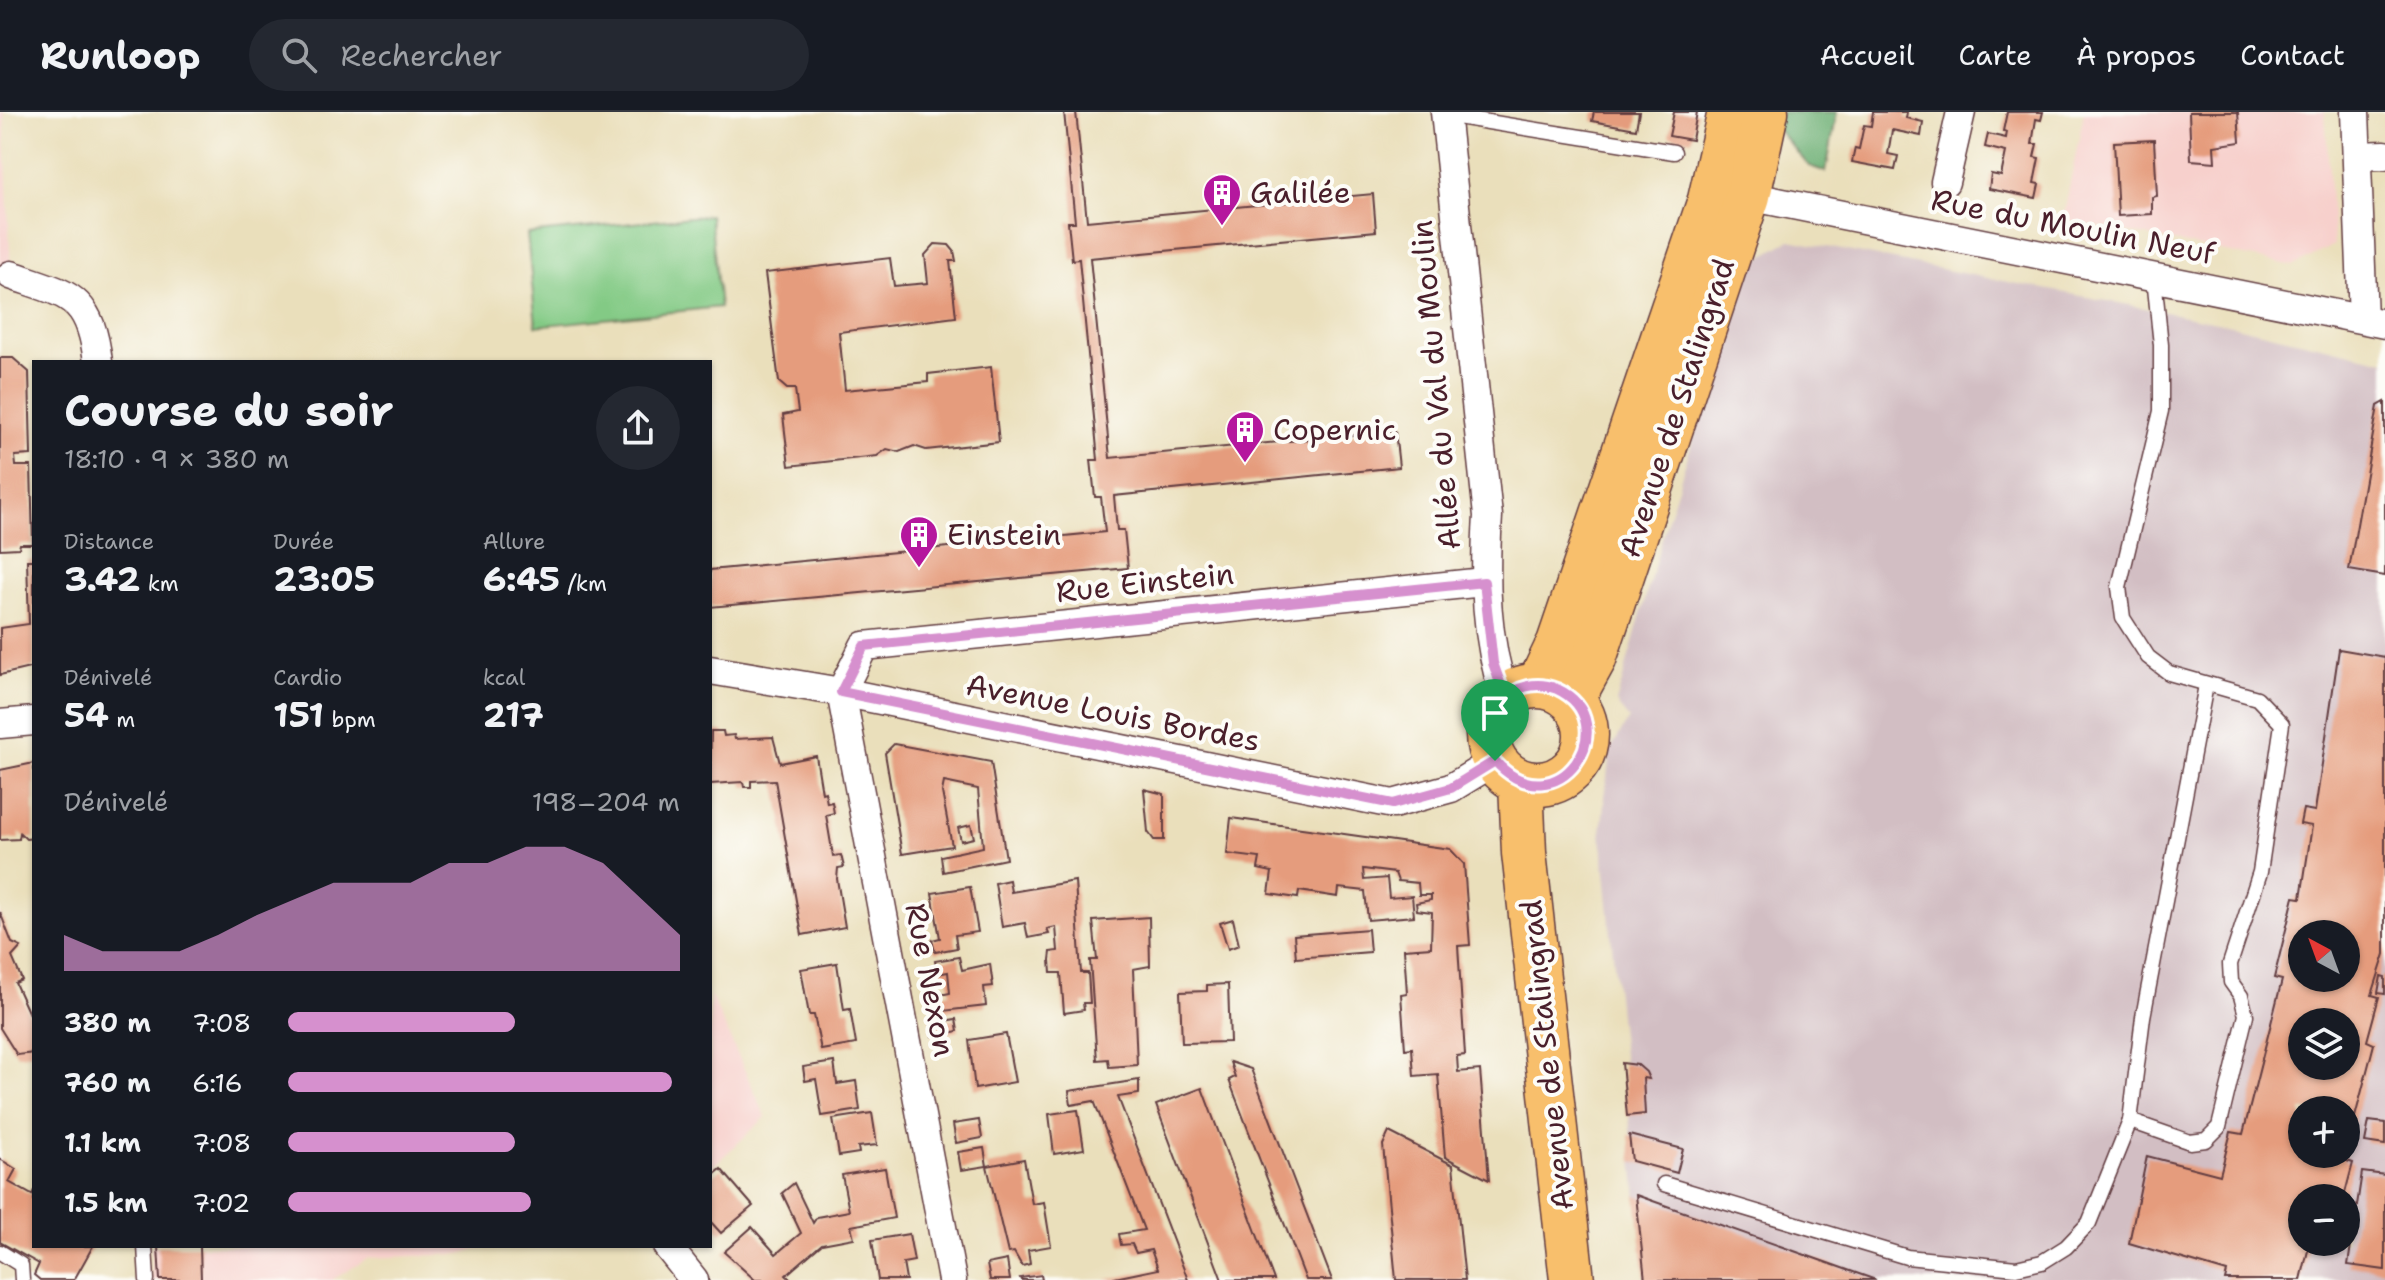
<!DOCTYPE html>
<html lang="fr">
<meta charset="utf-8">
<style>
body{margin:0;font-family:"Shantell Sans",sans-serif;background:#242831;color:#f1f3f6;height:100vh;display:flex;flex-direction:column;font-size:30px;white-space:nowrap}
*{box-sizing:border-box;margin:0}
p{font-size:26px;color:#9ea1a6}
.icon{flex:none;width:44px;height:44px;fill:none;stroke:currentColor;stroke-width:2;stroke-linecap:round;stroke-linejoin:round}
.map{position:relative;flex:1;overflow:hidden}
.drawer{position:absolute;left:32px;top:248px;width:680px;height:888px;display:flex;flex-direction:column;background:#171b24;border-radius:0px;box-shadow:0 2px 6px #0004}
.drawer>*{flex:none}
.needle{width:52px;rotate:319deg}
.controls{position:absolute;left:2288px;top:808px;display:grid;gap:16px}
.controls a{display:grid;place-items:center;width:72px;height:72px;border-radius:50%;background:#171b24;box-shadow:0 2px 6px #0004;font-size:40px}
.pin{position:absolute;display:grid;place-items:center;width:68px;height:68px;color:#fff;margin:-82px -34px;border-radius:50% 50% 50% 0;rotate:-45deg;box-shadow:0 0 8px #0007}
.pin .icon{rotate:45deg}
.round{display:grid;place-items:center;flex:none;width:84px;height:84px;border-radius:42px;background:#242831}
.overview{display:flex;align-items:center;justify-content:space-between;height:136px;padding:0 32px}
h1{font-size:44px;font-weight:700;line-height:60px}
.stats{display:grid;grid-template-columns:repeat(3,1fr);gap:12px;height:136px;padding:8px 32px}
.stats div{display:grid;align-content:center}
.stats b{font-size:34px;font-weight:700}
.stats small{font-size:22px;font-weight:400}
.stats p{font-size:22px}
.chart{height:224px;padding:16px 32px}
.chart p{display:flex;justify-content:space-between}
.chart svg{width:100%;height:144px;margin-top:8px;fill:#d690ce;opacity:.7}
ul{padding:0 32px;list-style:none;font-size:26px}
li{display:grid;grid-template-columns:128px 96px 1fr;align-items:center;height:60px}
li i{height:20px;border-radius:10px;background:#d690ce}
header{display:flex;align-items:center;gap:48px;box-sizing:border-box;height:112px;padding:0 40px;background:#171b24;border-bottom:2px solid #363941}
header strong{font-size:38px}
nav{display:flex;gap:44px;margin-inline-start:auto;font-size:28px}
.search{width:560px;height:72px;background:#242831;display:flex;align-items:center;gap:20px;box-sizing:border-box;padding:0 28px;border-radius:44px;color:#9ea1a6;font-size:30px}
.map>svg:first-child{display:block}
.built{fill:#f7d0cc}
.industrial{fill:#d2bec3;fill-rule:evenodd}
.green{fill:#83ca85;stroke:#667458;stroke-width:2}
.forest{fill:#6aae72;stroke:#5a664e;stroke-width:2}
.building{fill:#e59c7d;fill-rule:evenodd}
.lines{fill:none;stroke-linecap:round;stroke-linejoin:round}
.lane-casing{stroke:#623c41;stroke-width:17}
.street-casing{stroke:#623c41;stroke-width:31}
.primary-casing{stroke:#623c41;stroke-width:47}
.lane{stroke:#fff;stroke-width:14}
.street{stroke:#fff;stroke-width:28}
.primary{stroke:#f8bf6c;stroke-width:44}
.route-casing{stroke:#fff;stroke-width:16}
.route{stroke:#d690ce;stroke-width:10}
.labels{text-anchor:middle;stroke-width:8;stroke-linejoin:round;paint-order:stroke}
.poi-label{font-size:30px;fill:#4a1f2b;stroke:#fdfcf7;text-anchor:start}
.street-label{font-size:30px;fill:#4a1f2b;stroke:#fdfcf7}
</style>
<header>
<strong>Runloop</strong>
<div class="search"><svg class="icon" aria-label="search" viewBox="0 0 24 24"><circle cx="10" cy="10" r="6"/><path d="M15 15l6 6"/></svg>Rechercher</div>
<nav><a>Accueil</a><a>Carte</a><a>À propos</a><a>Contact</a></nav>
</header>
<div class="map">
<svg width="2385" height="1168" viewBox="0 0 2385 1168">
<rect width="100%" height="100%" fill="#fdfcf7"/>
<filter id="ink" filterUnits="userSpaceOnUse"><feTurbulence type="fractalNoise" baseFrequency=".0125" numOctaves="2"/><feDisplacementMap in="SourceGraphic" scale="16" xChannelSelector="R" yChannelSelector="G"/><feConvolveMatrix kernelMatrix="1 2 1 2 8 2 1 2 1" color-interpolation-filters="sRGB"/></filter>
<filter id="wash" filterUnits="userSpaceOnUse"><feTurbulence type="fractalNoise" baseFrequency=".006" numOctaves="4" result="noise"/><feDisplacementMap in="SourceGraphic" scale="32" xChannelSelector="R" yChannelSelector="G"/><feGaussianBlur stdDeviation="1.8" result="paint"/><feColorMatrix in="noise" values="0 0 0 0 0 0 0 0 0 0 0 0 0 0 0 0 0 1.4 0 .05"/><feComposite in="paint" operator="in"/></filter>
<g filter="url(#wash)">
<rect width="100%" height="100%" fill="#eadfbb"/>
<g class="built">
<path d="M0 0H4L11 163 0 164Z"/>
<path d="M2084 0H2325L2334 133 2294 154 2063 107Z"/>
<path d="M710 882 766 1005 710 1057Z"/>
<path d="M151 1134H486L460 1142 369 1146 332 1168H151Z"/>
</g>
<path class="industrial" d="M1790 128 2227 212 2385 249V1168H1645L1601 720 1610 638 1629 607 1616 591 1662 426 1748 153ZM2302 822H2346V866H2302ZM2302 910H2346V954H2302ZM2302 998H2346V1042H2302ZM2302 1086H2346V1130H2302Z"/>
<path class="green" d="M710 103 720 195 536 214 527 122Z"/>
<path class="forest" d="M1781 0H1837L1826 60 1809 54 1776 16Z"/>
<g id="blocks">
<g class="building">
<path d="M1064 0H1076L1087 109 1373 82 1376 119 1090 146 1110 346 1395 319 1399 355 1114 384 1117 418H1124L1128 456 710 495V458L1105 420 1101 385H1095L1091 348H1098L1079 147 1072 148 1068 110H1075Z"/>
<path d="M1594 0H1639L1636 17 1592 9Z"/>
<path d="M1674 0H1697L1692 28 1669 24Z"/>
<path d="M1873 0H1907L1906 6 1923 10 1921 24 1892 18 1888 42 1898 44 1895 58 1852 50 1855 36 1859 37 1864 13 1871 14Z"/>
<path d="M2007 0H2043L2041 8 2036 7 2032 32H2037L2034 45 2039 46 2034 71 2039 72 2036 86 1989 77 1991 62 2001 64 2006 40 1985 35 1988 22 2006 26 2007 20 2003 19Z"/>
<path d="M2189 0H2238L2240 30 2214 34 2215 50 2191 48Z"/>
<path d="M2154 28 2157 84 2152 85V102L2118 104 2114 30Z"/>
<path d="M935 132 949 133 954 139 956 149H950L956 205 839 220 845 278 928 270V262L991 255 999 330 926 338 914 334 899 340 887 337 877 344 789 354 783 303 798 300 795 277H787L779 270 765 161 890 146 894 174 928 171 925 143Z"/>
<path d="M0 246H13L29 260 31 343 15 344 16 354H31L33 432H20L19 436 0 437Z"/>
<path d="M2385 290V464L2349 458 2378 294Z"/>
<path d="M27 448H34V555L0 563V516L29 512Z"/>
<path d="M2339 537 2385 545V842L2372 883 2379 885 2367 929 2374 932 2347 1036 2346 998H2302V1042H2345L2344 1048 2353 1051 2344 1085 2302 1086V1130H2310L2301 1168H2225L2227 1160 2129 1131 2147 1044 2220 1063 2231 1020 2243 1022 2282 868 2274 866 2294 785 2301 786 2312 714 2300 712 2303 697 2315 699ZM2302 822H2346V866H2302ZM2302 910H2346V954H2302Z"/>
<path d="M711 619H723L724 624 734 623 735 627 773 625 780 651 816 644 822 681 825 680 827 691 832 690 834 701 826 703 833 744 841 743 844 755 838 756 837 767 845 815 802 823 775 668 751 669V675H744L743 670 710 672Z"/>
<path d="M894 632 991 650 1006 747 943 760 941 744 983 735 978 677 944 670 942 680 952 734 902 742 885 641Z"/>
<path d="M34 651V726L26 727 20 721 19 727 0 728V658Z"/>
<path d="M1144 677 1164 682V728H1154L1148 720Z"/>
<path d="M1231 706 1450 737 1464 752 1470 833 1458 834 1465 943 1457 944 1458 960 1480 958 1489 1068 1445 1045 1438 962 1414 964 1412 936 1405 937 1401 882 1407 881 1404 837 1431 835 1432 800 1417 798 1416 791 1431 788V783H1419L1418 771 1398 769 1395 761 1363 757 1364 768 1387 766 1389 786 1412 784 1414 804 1368 808 1365 779 1339 776 1338 785 1299 779 1298 786 1269 782 1272 760 1258 757 1260 746 1227 742Z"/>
<path d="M971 713 974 726 961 729 958 716Z"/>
<path d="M1009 768 1011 780 1075 769 1081 861H1088L1090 891H1083L1084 898 1064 901 1061 861H1051L1050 848 1051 840 1058 839 1056 815 1047 817 1049 822 1028 826 1025 811 1002 815 995 771Z"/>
<path d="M970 775 978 820 955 823 957 836 935 840 932 828 940 826 932 781Z"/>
<path d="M0 800 12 831 21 835 12 845 22 868 15 871 29 902 34 901V941L17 943 0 916Z"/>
<path d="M1149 805 1150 854 1133 857 1137 953 1109 955 1108 947 1097 948 1090 848H1097L1093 809Z"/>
<path d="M1233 807 1239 833 1228 837 1220 811Z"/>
<path d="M1368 817 1370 840 1296 846 1294 823Z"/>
<path d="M959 845 962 858 990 852 993 874 984 875 986 894 943 899 940 883 950 881 948 860 937 862 935 849Z"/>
<path d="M837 851 844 898 850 897 856 932 821 938 814 903H809L801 857Z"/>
<path d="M2381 864 2385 865V882L2378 881Z"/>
<path d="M1228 872 1230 930 1182 931 1180 880 1207 879V873Z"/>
<path d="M937 905 938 910 956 907 958 919 933 924 930 906Z"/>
<path d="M1006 922 1015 970 975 977 969 928Z"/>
<path d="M834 950 837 972 856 969 860 998 822 1004 816 967 805 969 803 955Z"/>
<path d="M1230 950 1251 957 1332 1168H1306L1229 968 1235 965Z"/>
<path d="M1622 951 1638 953 1646 960 1649 967 1643 966 1645 1002 1627 1004Z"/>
<path d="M1139 968V982L1118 985 1188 1168H1105L1158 1157 1151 1138 1136 1141 1132 1132 1121 1133 1119 1122 1144 1118 1094 989 1071 993 1069 979Z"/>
<path d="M1202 976 1274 1168H1222L1156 993Z"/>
<path d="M1078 998 1084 1037 1054 1042 1049 1002Z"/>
<path d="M872 1001 877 1033 858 1035 859 1041 839 1044 833 1007Z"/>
<path d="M979 1008 982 1026 956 1031 953 1012Z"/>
<path d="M2369 1009 2385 1011V1033L2365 1030Z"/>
<path d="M1389 1020 1453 1053 1465 1168H1396L1383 1033Z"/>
<path d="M1629 1023 1683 1037 1677 1061 1632 1049Z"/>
<path d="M984 1036 987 1054 961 1058 958 1040Z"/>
<path d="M0 1047 16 1057 9 1070 32 1083 34 1078V1134H93L74 1168H40L34 1163 39 1152 0 1130Z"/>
<path d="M1024 1047 1032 1092 1044 1090 1051 1134 1028 1138 1030 1152 1022 1154 1014 1140 1008 1141 987 1054Z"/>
<path d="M885 1056 894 1106 851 1114 854 1126 822 1132 786 1163 791 1168H755L724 1140 752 1115 776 1142 801 1121 782 1081 794 1071 813 1111 817 1105 849 1099 842 1063Z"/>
<path d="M721 1057 753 1094 721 1121 710 1109V1066Z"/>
<path d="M2362 1060 2385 1063V1158L2348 1153Z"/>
<path d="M1636 1083 1876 1168H1645Z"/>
<path d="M909 1122 914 1149 903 1151 906 1168H878L872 1128Z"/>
<path d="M158 1134H200L201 1168H160Z"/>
<path d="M1007 1148 1010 1168H990L987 1152Z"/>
<path d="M1041 1163 1042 1168H1021L1020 1166Z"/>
</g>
</g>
</g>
<g filter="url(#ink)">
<use href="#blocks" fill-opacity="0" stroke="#623c41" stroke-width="2"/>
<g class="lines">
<g class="lane-casing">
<g id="lane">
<path d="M1445 3 1674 40"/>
<path d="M2130 1009 2143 905 2206 573"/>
<path d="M1664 1072 1907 1145 2016 1156 2042 1150 2066 1135 2089 1111 2130 1009 2190 1030 2206 1028 2219 1015 2246 903 2241 884 2231 870 2230 852 2260 760 2282 612 2257 586 2169 561 2148 545 2123 506 2119 475 2161 299V233L2154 166"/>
<path d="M145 1134 147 1168"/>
<path d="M0 1140 21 1153 22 1168"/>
</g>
</g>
<g class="street-casing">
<g id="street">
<path d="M1445 0 1488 404C1484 466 1485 526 1505 585"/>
<path d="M2355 0 2363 207"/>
<path d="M2357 44 2385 43"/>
<path d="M1945 70 1961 0"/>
<path d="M1734 90 1748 84 2385 212"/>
<path d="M11 163C68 183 90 182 98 250"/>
<path d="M710 558 841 580 1393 692 1451 676 1495 649"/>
<path d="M841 580 864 534 1484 470"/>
<path d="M841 580 952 1168"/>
<path d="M0 612 34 609"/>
<path d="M667 1134 694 1168"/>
</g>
</g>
<g class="primary-casing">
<g id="primary">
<path d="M1539 573 1559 531 1710 88 1730 0"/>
<circle cx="1537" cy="623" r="49"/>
<path d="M1572 587 1594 547 1748 84 1766 0"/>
<path d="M1521 670 1524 741 1572 1168"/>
</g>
</g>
<use href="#lane" class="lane"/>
<use href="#street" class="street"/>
<use href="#primary" class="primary"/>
</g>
</g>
<g class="lines" filter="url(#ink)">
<g class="route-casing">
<path id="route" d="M1484 470 1493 551 1505 585C1520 574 1538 569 1557 577 1628 610 1557 718 1495 649L1451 676 1393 692 841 580 864 534Z"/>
</g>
<use href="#route" class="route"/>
</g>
<defs>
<g id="building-pin" transform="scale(2)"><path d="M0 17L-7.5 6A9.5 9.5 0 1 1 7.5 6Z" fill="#b5179e" stroke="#fdfcf7"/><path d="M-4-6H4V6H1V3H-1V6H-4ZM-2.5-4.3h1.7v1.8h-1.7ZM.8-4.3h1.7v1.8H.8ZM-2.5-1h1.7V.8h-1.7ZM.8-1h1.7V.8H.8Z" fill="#fff"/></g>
</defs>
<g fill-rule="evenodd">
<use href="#building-pin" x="1222" y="81"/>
<use href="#building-pin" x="1245" y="318"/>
<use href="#building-pin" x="919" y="423"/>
</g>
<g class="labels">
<g class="poi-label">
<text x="1250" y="91">Galilée</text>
<text x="1273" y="328">Copernic</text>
<text x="947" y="433">Einstein</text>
</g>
<g class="street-label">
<text transform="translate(2073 115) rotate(11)" y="10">Rue du Moulin Neuf</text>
<text transform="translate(1436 273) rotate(-95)" y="10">Allée du Val du Moulin</text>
<text transform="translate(1677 296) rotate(-72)" y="10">Avenue de Stalingrad</text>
<text transform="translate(1145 471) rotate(-6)" y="10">Rue Einstein</text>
<text transform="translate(1113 601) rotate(11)" y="10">Avenue Louis Bordes</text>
<text transform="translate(930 868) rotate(79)" y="10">Rue Nexon</text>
<text transform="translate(1547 943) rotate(-96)" y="10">Avenue de Stalingrad</text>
</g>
</g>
</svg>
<div class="controls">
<a><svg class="needle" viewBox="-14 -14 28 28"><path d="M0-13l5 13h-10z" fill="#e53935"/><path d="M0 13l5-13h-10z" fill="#9ea1a6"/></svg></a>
<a><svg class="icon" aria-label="layers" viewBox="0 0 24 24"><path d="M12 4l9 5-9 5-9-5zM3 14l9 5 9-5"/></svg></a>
<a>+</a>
<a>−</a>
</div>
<div class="pin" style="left:1495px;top:649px;background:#1e9e55"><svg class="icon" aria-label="arrive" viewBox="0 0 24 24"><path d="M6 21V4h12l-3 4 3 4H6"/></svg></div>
<section class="drawer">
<div class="overview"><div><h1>Course du soir</h1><p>18:10 · 9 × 380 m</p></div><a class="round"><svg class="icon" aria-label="share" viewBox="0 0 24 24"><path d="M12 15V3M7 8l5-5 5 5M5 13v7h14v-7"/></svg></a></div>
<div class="stats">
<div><p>Distance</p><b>3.42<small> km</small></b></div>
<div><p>Durée</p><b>23:05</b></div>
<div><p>Allure</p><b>6:45<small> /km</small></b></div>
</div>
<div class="stats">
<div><p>Dénivelé</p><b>54<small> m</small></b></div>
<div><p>Cardio</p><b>151<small> bpm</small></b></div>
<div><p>kcal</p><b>217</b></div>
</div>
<div class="chart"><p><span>Dénivelé</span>198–204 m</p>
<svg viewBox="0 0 160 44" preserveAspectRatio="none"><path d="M0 44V33L10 38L20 38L30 38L40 33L50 27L60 22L70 17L80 17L90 17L100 11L110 11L120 6L130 6L140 11L150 22L160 33V44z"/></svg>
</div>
<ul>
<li><b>380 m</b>7:08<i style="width:58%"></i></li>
<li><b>760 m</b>6:16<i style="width:98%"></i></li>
<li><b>1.1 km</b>7:08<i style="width:58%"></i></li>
<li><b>1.5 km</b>7:02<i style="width:62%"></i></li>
</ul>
</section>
</div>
